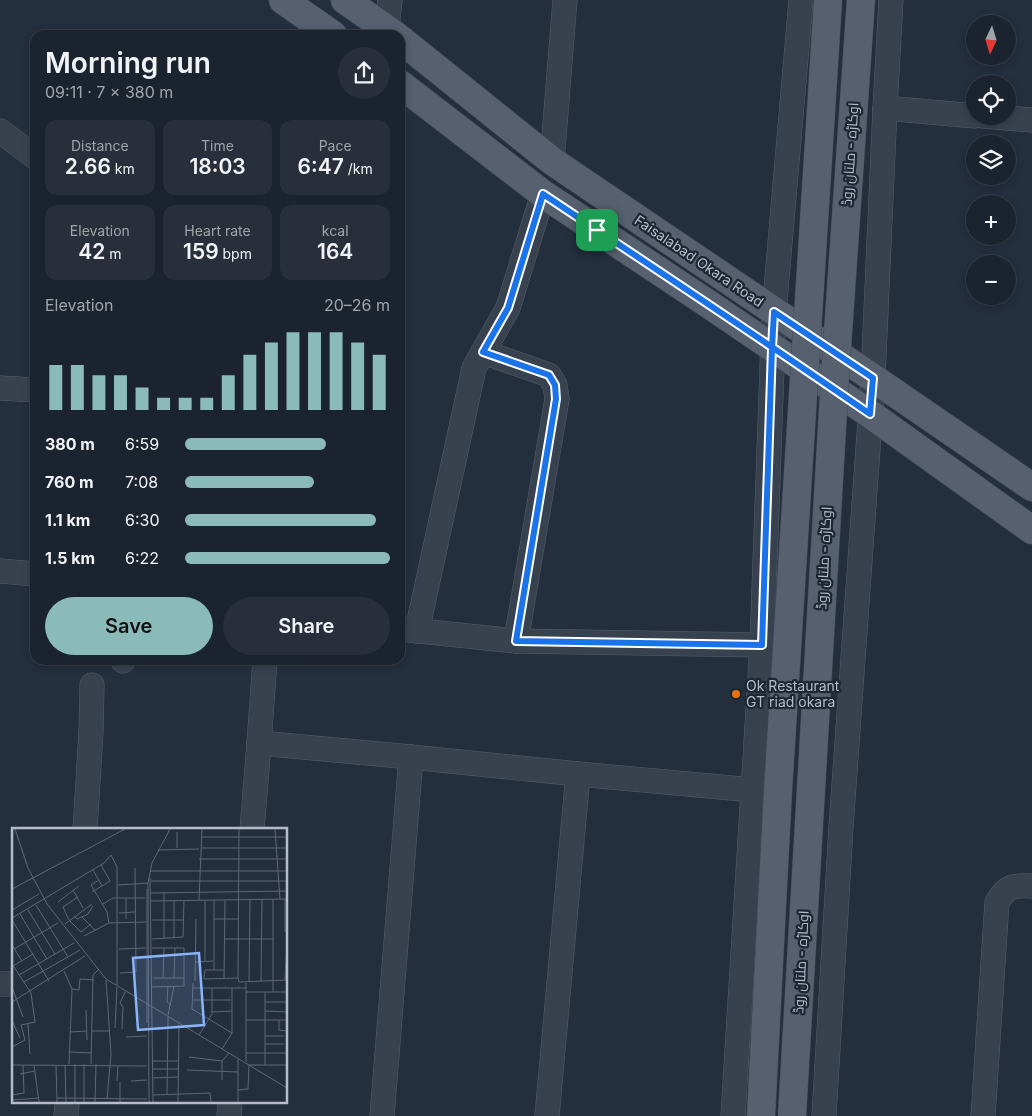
<!DOCTYPE html>
<meta charset="utf-8">
<style>
body{margin:0;font-family:Inter,Cairo,sans-serif;background:#282f3a;color:#f1f3f6;height:100vh;display:flex;flex-direction:column;font-size:19px;white-space:nowrap}
*{box-sizing:border-box;margin:0}
p{font-size:16px;color:#a0a4aa}
.icon{flex:none;width:28px;height:28px;fill:none;stroke:currentColor;stroke-width:2;stroke-linecap:round;stroke-linejoin:round}
.map{position:relative;flex:1;overflow:hidden}
.sheet{position:absolute;left:30px;top:30px;width:375px;height:635px;display:flex;flex-direction:column;background:#1b232e;border-radius:15px;box-shadow:0 2px 8px #0003,0 0 0 1px #39404a}
.sheet>*{flex:none}
.needle{width:32px;rotate:184deg}
.fabs{position:absolute;left:966px;top:15px;display:grid;gap:10px}
.fabs a{display:grid;place-items:center;width:50px;height:50px;border-radius:50%;background:#1b232e;box-shadow:0 2px 8px #0003,0 0 0 1px #39404a;font-size:25px}
.pin{position:absolute;display:grid;place-items:center;width:42px;height:42px;color:#fff;margin:-21px;border-radius:10px;box-shadow:0 2px 8px #0006}
.round{display:grid;place-items:center;flex:none;width:52px;height:52px;border-radius:26px;background:#282f3a}
.headline{display:flex;align-items:center;justify-content:space-between;height:85px;padding:0 15px}
h1{font-size:28px;font-weight:600;line-height:38px}
.figures{display:grid;grid-template-columns:repeat(3,1fr);gap:8px;height:85px;padding:5px 15px}
.figures div{display:grid;align-content:center;border-radius:12px;background:#282f3a;text-align:center}
.figures b{font-size:21px;font-weight:600}
.figures small{font-size:14px;font-weight:400}
.figures p{font-size:14px}
.chart{height:140px;padding:10px 15px}
.chart p{display:flex;justify-content:space-between}
.chart svg{width:100%;height:90px;margin-top:5px;stroke:#8bbbb9;stroke-width:6}
.primary-button{display:flex;gap:10px;margin-top:auto;padding:10px 15px}
.primary-button a{flex:1;height:58px;border-radius:30px;background:#8bbbb9;color:#111;font-size:20px;font-weight:600;line-height:58px;text-align:center}
.primary-button a+a{background:#282f3a;color:#f1f3f6}
ul{padding:0 15px;list-style:none;font-size:16px}
li{display:grid;grid-template-columns:80px 60px 1fr;align-items:center;height:38px}
li i{height:12px;border-radius:6px;background:#8bbbb9}
.map>svg:first-child{display:block}
.lines{fill:none;stroke-linecap:round;stroke-linejoin:round}
.street-casing{stroke:#565f6c;stroke-width:25}
.primary-casing{stroke:#414a57;stroke-width:29}
.street{stroke:#38414e;stroke-width:24}
.primary{stroke:#56606e;stroke-width:28}
.primary-bridge-casing{stroke:#414a57;stroke-width:29;stroke-linecap:butt}
.primary-bridge{stroke:#56606e;stroke-width:28}
.route-casing{stroke:#fff;stroke-width:10}
.route{stroke:#1a73e8;stroke-width:6}
.food-dot{fill:#e8710a;stroke:#1d2633;stroke-width:2}
.labels{text-anchor:middle;stroke-width:4.5;stroke-linejoin:round;paint-order:stroke}
.street-label{font-size:14px;fill:#b4bcc9;stroke:#1d2633}
.poi-label{font-size:14px;fill:#b4bcc9;stroke:#1d2633;text-anchor:start}
.inset-road{fill:none;stroke:#5e6776;stroke-width:1}
.view{fill:#8ab4f8;fill-opacity:0.15;stroke:#8ab4f8;stroke-width:2.5}
.inset-edge{fill:none;stroke:#b4bcc9;stroke-width:2.5}
</style>
<div class="map">
<svg width="1032" height="1116" viewBox="0 0 1032 1116">
<rect width="100%" height="100%" fill="#242f3e"/>
<g class="lines">
<g class="street-casing">
<g id="street">
<path d="M387 29 390 0"/>
<path d="M885 108 975 116"/>
<path d="M983 116 1032 120"/>
<path d="M0 131 35 157"/>
<path d="M552 161 565 0"/>
<path d="M483 352 549 375 555 385 557 399 516 641"/>
<path d="M0 388 35 390"/>
<path d="M0 571 35 574"/>
<path d="M400 629 516 641 762 645"/>
<path d="M417 631 474 368 508 308 543 194"/>
<path d="M265 660 259 743 411 757 578 774"/>
<path d="M123 661V660"/>
<path d="M85 830 91 732 92 685"/>
<path d="M252 830 259 743"/>
<path d="M0 984H14"/>
<path d="M66 1116 67 1102"/>
<path d="M229 1116 230 1102"/>
<path d="M382 1116 411 757"/>
<path d="M547 1116 578 774 753 790"/>
<path d="M733 1116 762 645 774 312 801 0"/>
<path d="M824 1116 841 827 873 378 885 108 891 0"/>
<path d="M983 1116 997 902C1007 886 1013 885 1032 886"/>
</g>
</g>
<g class="primary-casing">
<g id="primary">
<path d="M283 0 333 35"/>
<path d="M345 0 395 35"/>
<path d="M400 39 552 161 873 378 1032 487"/>
<path d="M400 84 543 194 707 303 870 414 1032 530"/>
</g>
</g>
<use href="#street" class="street"/>
<use href="#primary" class="primary"/>
<g class="primary-bridge-casing">
<g id="primary-bridge">
<path d="M761 1116 778 790 828 0"/>
<path d="M792 1116 835 376 861 0"/>
</g>
</g>
<use href="#primary-bridge" class="primary-bridge"/>
</g>
<g class="lines">
<g class="route-casing">
<path id="route" d="M597 230 543 194 508 308 483 352 549 375 555 385 556 399 516 641 762 645 772 348 774 312 873 378 870 414C780 352 689 291 597 230"/>
</g>
<use href="#route" class="route"/>
</g>
<circle class="food-dot" cx="736" cy="694" r="5"/>
<g class="labels">
<g class="street-label">
<text transform="translate(850 154) rotate(-86)" y="5">اوکاڑہ - ملتان روڈ</text>
<text transform="translate(699 261) rotate(34)" y="5">Faisalabad Okara Road</text>
<text transform="translate(824 558) rotate(-87)" y="5">اوکاڑہ - ملتان روڈ</text>
<text transform="translate(801 962) rotate(-87)" y="5">اوکاڑہ - ملتان روڈ</text>
</g>
<g class="poi-label">
<text x="746" y="691">Ok Restaurant<tspan x="746" dy="16">GT riad okara</tspan></text>
</g>
</g>
<g transform="translate(12 828)">
<rect width="275" height="275" fill="#242f3e"/>
<path class="inset-road" d="M3 1 16 40 35 76 94 151 275 260M263 1 268 71M189 9H275M165 20V4M189 20H275M146 22 187 21M187 31H275M81 42 90 58M138 43H275M138 50 141 274M87 52 79 57 95 84 97 95M139 53H275M106 57 136 55M0 61 113 1M61 62 71 80M80 64 98 53 89 37M139 65 275 63M187 72 190 1M139 73 275 71M46 74 67 58M91 76 101 70H133M24 77 56 129M0 82 27 66M16 82 43 126M107 85 123 84M8 86 35 131M62 88 65 91 76 86 81 78M70 89 83 102M0 90 92 35 99 27 105 39V157M114 91V71M202 91H226M0 92 37 153M57 92 51 79 66 69M57 92 69 104 79 96M140 92H172M53 96 80 76M273 104V71M72 108 97 95 134 94M152 110V64M162 110V72M140 111 171 109 172 72M213 111H261M0 117 10 133M140 120H172V150M2 121 46 95M107 121 134 120M193 133V72M183 134 201 133M0 136 19 165 23 194 9 197 13 212 0 219M1 138 21 126M202 142V72M212 142H193L192 151 226 150 227 154 275 152M52 143 60 161 57 236M108 145 124 144 123 40M7 147 62 115M141 150H151L152 120M162 150 163 120M226 150 227 1M212 151 213 72M94 152 99 226 95 271M273 152 275 119M183 153 184 91M12 154 68 122M237 154 238 71M249 154 250 71M181 155 180 181 220 205M156 158 155 174 159 177M0 159 11 189M140 159 172 158V150H151M181 160H234M60 161 67 162 68 151 82 152M234 164H275M253 164V237M261 164V71M181 172H219M0 174 73 128M253 174H275M74 182 75 212M253 183 275 184M200 184 220 183M156 187 162 158M234 192H275M267 192V202L275 203M0 193 8 210M135 195V61M16 196 18 226M103 200 105 159M110 201 111 179 108 175 113 164M80 203H98M58 204 75 203M187 207 200 186V160M253 208H272M114 209 135 208M253 216H272M210 221 220 205V160M57 224 80 225M234 225H275M177 229 210 233 217 225M141 233H166M234 234V155M63 236V274M79 236 81 147 86 142M0 237 135 238M22 237 27 274M44 237 45 274M53 237 54 274M141 241H166M175 242 226 244M8 246 23 243M141 250 166 249M210 252V233M105 253 106 238M119 253 135 252M108 254V274M226 262 236 261 237 237H275M155 266 156 189M0 267 12 265 11 237M141 267 198 265 199 274M45 270 135 271M0 272 27 270M72 274V236M83 274 84 236M137 274 136 55 140 35 158 1M166 274 167 197M226 274V231"/>
<path class="view" d="M187 125 192 197 126 202 121 130Z"/>
<rect width="275" height="275" class="inset-edge"/>
</g>
</svg>
<div class="fabs">
<a><svg class="needle" viewBox="-14 -14 28 28"><path d="M0-13l5 13h-10z" fill="#e53935"/><path d="M0 13l5-13h-10z" fill="#a0a4aa"/></svg></a>
<a><svg class="icon" aria-label="locate" viewBox="0 0 24 24"><circle cx="12" cy="12" r="6"/><path d="M12 2v4M12 18v4M2 12h4M18 12h4"/></svg></a>
<a><svg class="icon" aria-label="layers" viewBox="0 0 24 24"><path d="M12 4l9 5-9 5-9-5zM3 14l9 5 9-5"/></svg></a>
<a>+</a>
<a>−</a>
</div>
<div class="pin" style="left:597px;top:230px;background:#1e9e55"><svg class="icon" aria-label="arrive" viewBox="0 0 24 24"><path d="M6 21V4h12l-3 4 3 4H6"/></svg></div>
<section class="sheet">
<div class="headline"><div><h1>Morning run</h1><p>09:11 · 7 × 380 m</p></div><a class="round"><svg class="icon" aria-label="share" viewBox="0 0 24 24"><path d="M12 15V3M7 8l5-5 5 5M5 13v7h14v-7"/></svg></a></div>
<div class="figures">
<div><p>Distance</p><b>2.66<small> km</small></b></div>
<div><p>Time</p><b>18:03</b></div>
<div><p>Pace</p><b>6:47<small> /km</small></b></div>
</div>
<div class="figures">
<div><p>Elevation</p><b>42<small> m</small></b></div>
<div><p>Heart rate</p><b>159<small> bpm</small></b></div>
<div><p>kcal</p><b>164</b></div>
</div>
<div class="chart"><p><span>Elevation</span>20–26 m</p>
<svg viewBox="0 0 160 44" preserveAspectRatio="none"><path d="M5 44V22M15 44V22M25 44V27M35 44V27M45 44V33M55 44V38M65 44V38M75 44V38M85 44V27M95 44V17M105 44V11M115 44V6M125 44V6M135 44V6M145 44V11M155 44V17"/></svg>
</div>
<ul>
<li><b>380 m</b>6:59<i style="width:69%"></i></li>
<li><b>760 m</b>7:08<i style="width:63%"></i></li>
<li><b>1.1 km</b>6:30<i style="width:93%"></i></li>
<li><b>1.5 km</b>6:22<i style="width:100%"></i></li>
</ul>
<div class="primary-button"><a>Save</a><a>Share</a></div>
</section>
</div>
